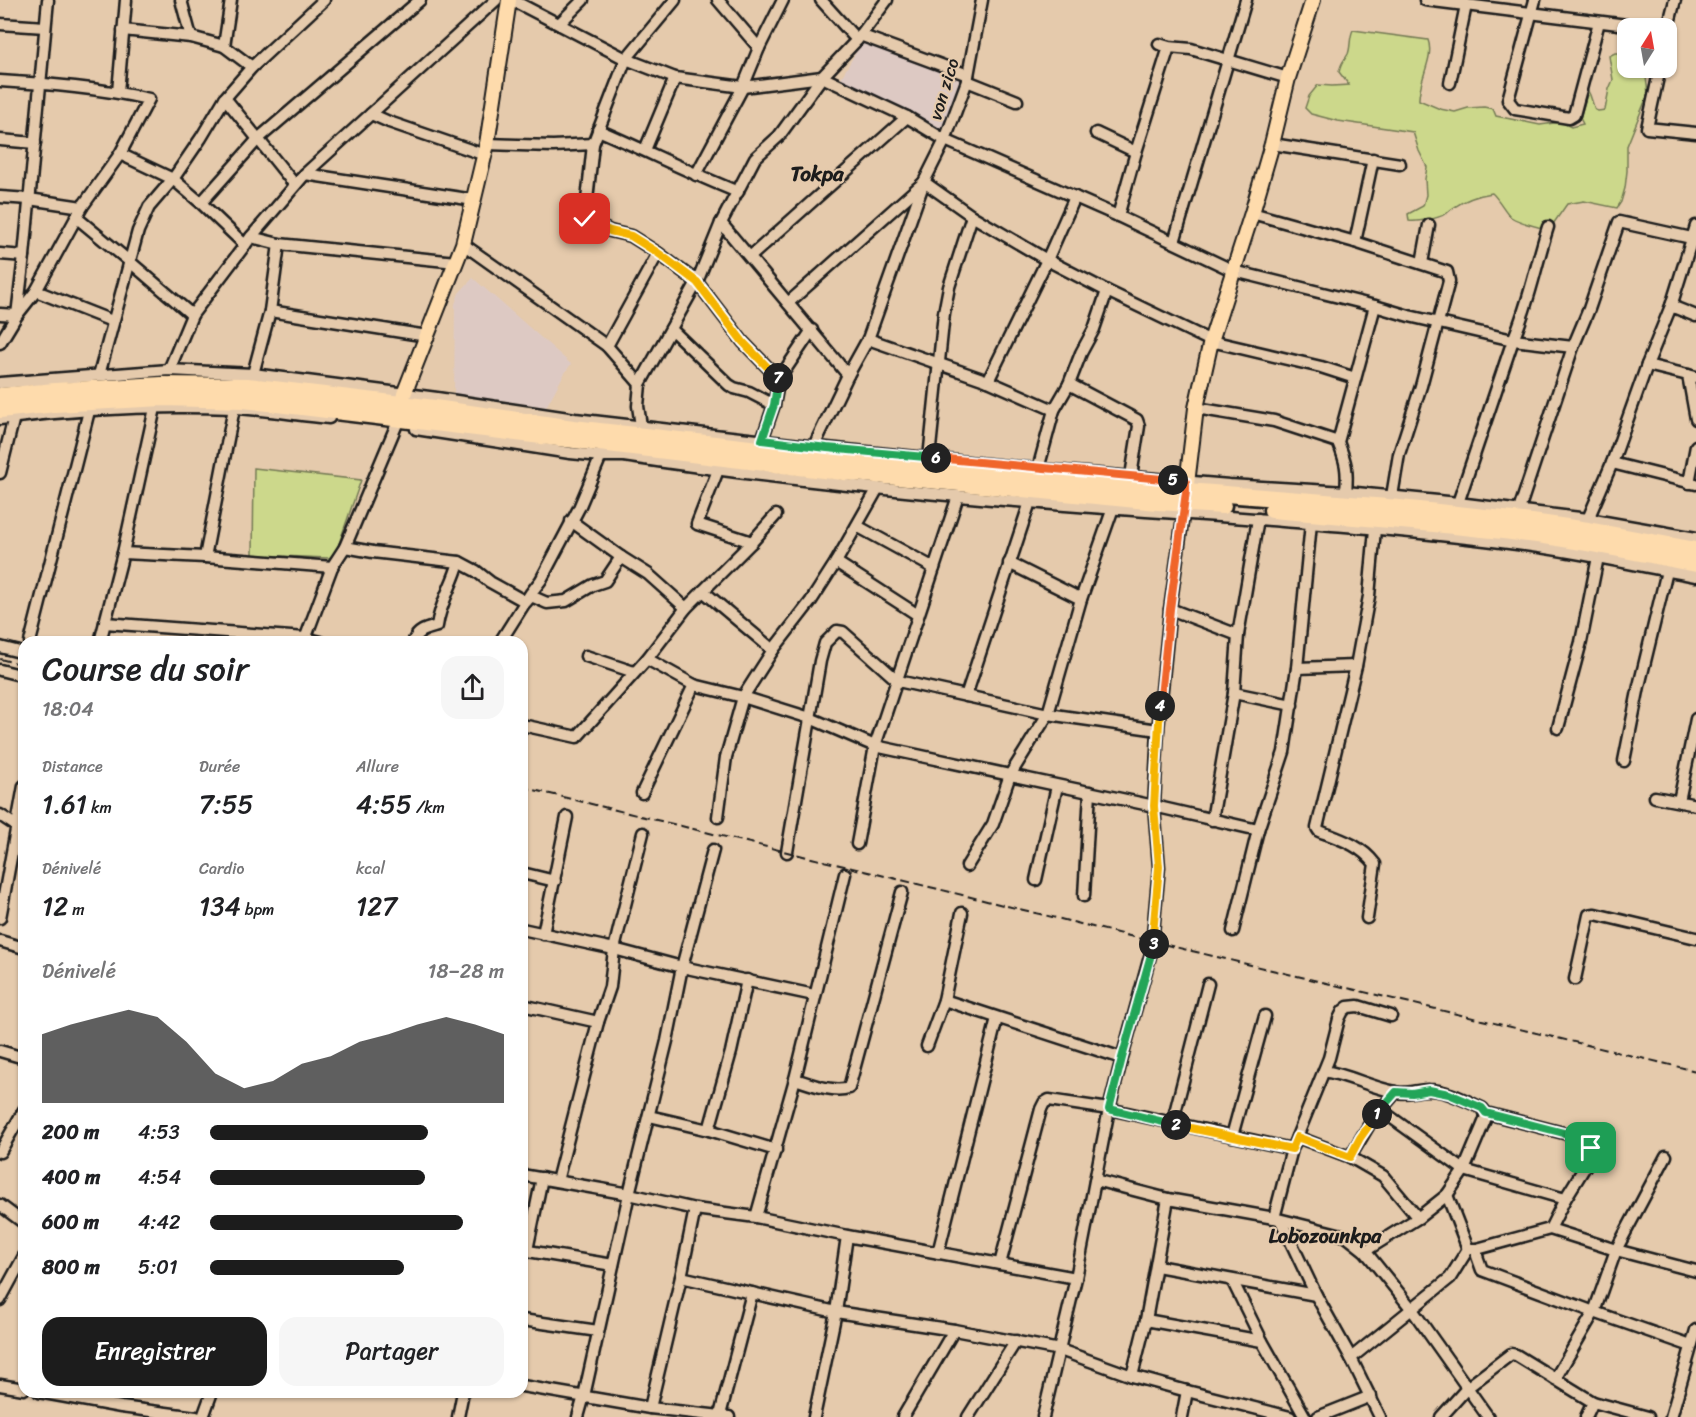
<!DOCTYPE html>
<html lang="fr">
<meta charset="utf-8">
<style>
body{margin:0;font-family:Sriracha,sans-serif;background:#f6f6f6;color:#202124;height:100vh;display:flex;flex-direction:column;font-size:22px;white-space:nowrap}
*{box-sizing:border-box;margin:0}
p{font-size:20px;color:#757577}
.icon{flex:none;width:33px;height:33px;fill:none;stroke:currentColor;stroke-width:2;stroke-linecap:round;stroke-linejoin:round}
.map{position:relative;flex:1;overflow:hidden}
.panel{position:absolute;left:18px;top:636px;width:510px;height:762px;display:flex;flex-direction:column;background:#fff;border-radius:18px;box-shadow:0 2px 4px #0004}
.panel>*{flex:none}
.needle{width:39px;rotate:11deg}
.tools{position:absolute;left:1617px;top:18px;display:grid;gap:12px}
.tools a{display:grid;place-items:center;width:60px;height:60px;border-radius:12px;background:#fff;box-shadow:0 2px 4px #0004;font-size:30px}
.pin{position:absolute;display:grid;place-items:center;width:51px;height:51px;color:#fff;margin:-26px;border-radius:12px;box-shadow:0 3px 9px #0006}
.km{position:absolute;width:30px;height:30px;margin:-15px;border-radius:50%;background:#222;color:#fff;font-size:16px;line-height:30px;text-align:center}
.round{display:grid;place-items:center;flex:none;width:63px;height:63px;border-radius:18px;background:#f6f6f6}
.head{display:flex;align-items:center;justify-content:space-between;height:102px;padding:0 24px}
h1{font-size:33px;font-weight:600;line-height:45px}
.stats{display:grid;grid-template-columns:repeat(3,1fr);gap:9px;height:102px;padding:6px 24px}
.stats div{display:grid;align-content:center}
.stats b{font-size:26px;font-weight:600}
.stats small{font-size:16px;font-weight:400}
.stats p{font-size:16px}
.chart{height:168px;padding:12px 24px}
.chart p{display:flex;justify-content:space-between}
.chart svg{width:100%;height:108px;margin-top:6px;fill:#1c1c1c;opacity:.7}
.primary-button{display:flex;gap:12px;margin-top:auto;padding:12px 24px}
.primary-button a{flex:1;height:69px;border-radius:18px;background:#1c1c1c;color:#fff;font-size:24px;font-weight:600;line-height:69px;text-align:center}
.primary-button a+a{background:#f6f6f6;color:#202124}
ul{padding:0 24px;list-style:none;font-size:20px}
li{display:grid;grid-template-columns:96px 72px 1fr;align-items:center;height:45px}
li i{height:15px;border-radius:8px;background:#1c1c1c}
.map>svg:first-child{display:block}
.built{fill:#ddc9c3}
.green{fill:#ccd88b;stroke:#747a54;stroke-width:1.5}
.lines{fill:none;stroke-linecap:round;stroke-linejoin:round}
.minor-casing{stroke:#1c1c1c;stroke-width:15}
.major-casing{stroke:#1c1c1c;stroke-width:18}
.highway-casing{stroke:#1c1c1c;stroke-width:21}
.minor{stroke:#e5caac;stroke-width:10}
.major{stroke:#fedbac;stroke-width:14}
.highway{stroke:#fedbac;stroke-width:16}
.rail{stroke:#1c1c1c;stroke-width:2;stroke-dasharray:9 4.5;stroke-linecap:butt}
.split-1-casing{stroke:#fff;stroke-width:12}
.split-2-casing{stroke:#fff;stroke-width:12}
.split-3-casing{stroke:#fff;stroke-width:12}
.split-4-casing{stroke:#fff;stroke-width:12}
.split-5-casing{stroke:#fff;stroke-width:12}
.split-6-casing{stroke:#fff;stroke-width:12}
.split-7-casing{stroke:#fff;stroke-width:12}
.split-8-casing{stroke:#fff;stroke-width:12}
.split-1{stroke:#22a559;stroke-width:8}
.split-2{stroke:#f5b400;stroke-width:8}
.split-3{stroke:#22a559;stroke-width:8}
.split-4{stroke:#f5b400;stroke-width:8}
.split-5{stroke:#f0652b;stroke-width:8}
.split-6{stroke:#f0652b;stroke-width:8}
.split-7{stroke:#22a559;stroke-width:8}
.split-8{stroke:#f5b400;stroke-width:8}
.labels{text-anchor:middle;stroke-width:4.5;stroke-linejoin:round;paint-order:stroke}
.street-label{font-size:18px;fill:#1c1c1c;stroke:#e5caac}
.neighbourhood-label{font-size:20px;font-weight:bold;fill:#1c1c1c;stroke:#e5caac}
.quarter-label{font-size:21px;font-weight:bold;fill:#1c1c1c;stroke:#e5caac}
</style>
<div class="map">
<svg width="1696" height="1417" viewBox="0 0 1696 1417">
<rect width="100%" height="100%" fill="#e5caac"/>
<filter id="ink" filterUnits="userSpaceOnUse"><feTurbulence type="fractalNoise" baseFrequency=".0167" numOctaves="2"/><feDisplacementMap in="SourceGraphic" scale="12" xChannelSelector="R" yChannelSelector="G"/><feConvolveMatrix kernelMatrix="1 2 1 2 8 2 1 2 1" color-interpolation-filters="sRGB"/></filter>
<g filter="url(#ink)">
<g class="built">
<path d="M862 42 965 80 946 133 838 83Z"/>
<path d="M473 278 571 364 563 376 546 407 454 393 455 304 459 293Z"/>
</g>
<g class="green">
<path d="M1353 30 1428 40C1435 57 1418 81 1419 100L1440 109 1455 112 1468 108 1484 107 1493 109 1496 116 1540 125 1561 122 1571 127 1583 124 1580 118 1588 91 1590 95 1595 110 1598 111 1605 110 1609 89 1613 80 1609 56 1615 53H1620L1624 58 1621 68 1633 72H1639L1646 77 1648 94 1627 146V171L1625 188 1621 202 1617 208 1584 201 1567 204 1549 230C1539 227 1520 223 1511 217 1506 213 1498 198 1492 193 1479 195 1464 200 1453 208 1450 210 1448 213 1445 214 1438 219 1417 222 1409 221L1408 214 1423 206 1426 195 1425 179 1427 167 1419 151 1413 132 1338 121 1311 114 1305 108 1309 96 1318 85 1332 86 1349 85 1339 72C1342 60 1343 63 1348 54 1351 47 1349 38 1353 30Z"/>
<path d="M254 468 361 480 336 552 329 558 253 555Z"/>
</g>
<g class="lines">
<g class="minor-casing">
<g id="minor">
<path d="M181 0 191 37"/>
<path d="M512 0 626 59 675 78 743 87 822 77 907 117 945 140 1118 216 1234 271 1375 306 1409 316 1513 340 1573 347"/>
<path d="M675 0 626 59 593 144 585 219 610 231 631 236 658 253 697 282 743 342 779 379"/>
<path d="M718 0 759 48"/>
<path d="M821 0 857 40"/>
<path d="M1425 0 1651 28"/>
<path d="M1535 0 1508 100 1515 109 1569 118 1574 115 1599 22"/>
<path d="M0 24 45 27"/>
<path d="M559 24 583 0"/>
<path d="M123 30 191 37 224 46 252 67"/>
<path d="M860 35 968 75"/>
<path d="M1666 35 1675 0"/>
<path d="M1159 44 1169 47 1191 49 1288 78"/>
<path d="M224 46 231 0"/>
<path d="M1660 68 1647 128 1696 133"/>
<path d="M0 81C50 84 100 88 149 99L120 154 82 207 36 291 17 315 0 343"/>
<path d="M967 81 1017 101"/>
<path d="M1450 83 1466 5"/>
<path d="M118 92 126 0"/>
<path d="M225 98 295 185"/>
<path d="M371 114 389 122 485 155"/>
<path d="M598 130C645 150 690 173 738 192"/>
<path d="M1096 133 1136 152"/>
<path d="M0 140 35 143"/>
<path d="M487 144 553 146 593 144"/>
<path d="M1272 144 1400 164"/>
<path d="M645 150 675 78"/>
<path d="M120 154 173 179 201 203 245 245"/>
<path d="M305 174 474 200"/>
<path d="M696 175 743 87 759 48 783 0"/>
<path d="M924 182 972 216 1047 260 1107 291 1211 341 1321 367 1355 378"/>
<path d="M0 197 29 199 82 207"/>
<path d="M201 203 258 139 420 0"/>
<path d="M1252 213 1355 242 1447 272 1449 281 1421 386 1399 454 1392 496"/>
<path d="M1118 216 1136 152 1169 47"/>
<path d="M77 218 129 261 192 315"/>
<path d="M721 223 848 375"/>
<path d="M251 237 279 244 456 262"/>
<path d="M1174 242 1246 0"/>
<path d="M1355 242 1373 159"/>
<path d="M463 244 607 346 640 384"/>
<path d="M0 254 24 256"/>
<path d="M750 257 907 117"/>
<path d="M1422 263 1429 225"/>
<path d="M36 291 112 321"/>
<path d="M788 303 922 184"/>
<path d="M1671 306 1696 316"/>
<path d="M270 311 427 336"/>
<path d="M0 314 17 315 24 256 48 0"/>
<path d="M671 329 729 385 734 388 749 392 774 405"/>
<path d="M868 339 988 381 1054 410"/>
<path d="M607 346 658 253"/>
<path d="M1647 365 1696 377"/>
<path d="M169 370 192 315 251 237 305 174 496 0"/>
<path d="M253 374 270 311 279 244"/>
<path d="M99 375 138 231 149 207 173 179 201 138 225 98 252 67 324 0"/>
<path d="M1688 375 1696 419"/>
<path d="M988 381 1047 260 1075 197"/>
<path d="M0 383 169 370 253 374 437 398 575 419 827 448 1038 469 1229 485 1346 492 1458 503 1588 519 1696 538"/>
<path d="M1069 384 1137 420 1139 426 1131 476"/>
<path d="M1196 408 1274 421 1338 442"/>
<path d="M0 419C76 409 157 405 233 408 265 409 297 415 329 418"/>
<path d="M641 426 638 406 640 384 697 282 721 223 755 158 779 136 822 77 857 40 887 0"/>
<path d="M416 429 570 453 601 456H624C735 473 846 486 958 496 1142 513 1326 520 1509 543 1572 550 1634 565 1696 576"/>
<path d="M762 440 774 405 779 379 812 330"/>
<path d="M814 446 848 375 868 339 924 182 945 140 967 81 982 0"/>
<path d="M929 458 944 313 949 287 972 216"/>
<path d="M1612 463 1696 484"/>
<path d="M1038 469 1054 410 1069 384 1081 353 1094 329 1107 291"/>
<path d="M718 470 697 524 752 542"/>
<path d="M0 473 14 417"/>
<path d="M1689 483 1696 446"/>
<path d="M1346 492C1348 470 1346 462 1338 442L1375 306"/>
<path d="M1458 503 1513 340C1529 304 1536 264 1548 227"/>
<path d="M1519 510 1573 347 1589 309 1619 222 1696 239"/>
<path d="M1588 519 1612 463 1647 365 1671 306 1696 226"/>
<path d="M571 521 621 557 648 574 686 608"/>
<path d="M857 526 934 568"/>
<path d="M345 547 373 552 459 562 476 571 490 582 526 602 531 596 547 603 566 601 593 585 605 581 621 557"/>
<path d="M123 553 205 557 332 567"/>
<path d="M205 557 234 408"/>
<path d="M836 562 918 615"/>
<path d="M1009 563 1081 599"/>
<path d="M703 591 773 650"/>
<path d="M1170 609 1238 635"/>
<path d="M105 623 305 638 321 642"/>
<path d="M414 640C419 630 427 629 437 626 440 603 453 584 459 562"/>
<path d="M30 642 89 411"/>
<path d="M100 642 123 553 155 408"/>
<path d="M304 642 332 567 345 547 399 419"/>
<path d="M500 642 531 593 541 580 579 508 601 456"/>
<path d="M0 647 24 653"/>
<path d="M586 656 634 672"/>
<path d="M647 659 694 685 743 697 810 718 875 746 1154 806 1258 830"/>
<path d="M1297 668 1356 666"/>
<path d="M0 670 24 676"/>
<path d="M1234 693 1292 705"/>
<path d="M966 696 1030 502"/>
<path d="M522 725 577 737 647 659 686 608 752 542 776 515"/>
<path d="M1558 728 1581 642 1598 557"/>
<path d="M1624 761 1639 686 1667 571"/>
<path d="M642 793 694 685"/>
<path d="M1655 797 1696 805"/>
<path d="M1679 801 1696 719"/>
<path d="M0 815 24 831"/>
<path d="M718 817 726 757 743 697 773 650 811 601 836 562 878 488"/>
<path d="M1212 820 1234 693 1238 635 1258 519"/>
<path d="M857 844 875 746 958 496"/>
<path d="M787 852 820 661 825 643 837 631 843 632 898 681 1048 714 1158 730"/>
<path d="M967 866 993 824 1010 775 1048 714 1081 599 1113 508"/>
<path d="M522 873 555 881"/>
<path d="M1036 880 1057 786"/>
<path d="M1084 896 1090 792"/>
<path d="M0 918 24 786"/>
<path d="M1367 918 1375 864C1361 845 1340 839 1319 831L1317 828 1356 666 1369 596 1375 529"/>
<path d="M522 929 614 949 682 967 814 995"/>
<path d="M1233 931 1258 830 1284 752 1297 668 1311 523"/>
<path d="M543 934 567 817"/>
<path d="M0 941 24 948"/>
<path d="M1575 979 1589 915 1595 914 1696 938"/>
<path d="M944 1000 1122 1058"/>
<path d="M522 1005 598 1022"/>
<path d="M927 1046 944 1000 962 913"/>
<path d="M0 1051 24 1058"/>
<path d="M1324 1071C1349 1075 1372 1088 1396 1092 1409 1095 1418 1089 1429 1090 1447 1090 1466 1101 1482 1108L1486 1113 1583 1138 1589 1143 1591 1148V1157L1565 1199 1550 1229"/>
<path d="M795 1079C811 1084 832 1093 849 1088L902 892"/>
<path d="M1486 1113 1485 1120 1464 1170 1565 1199"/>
<path d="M649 1116 709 1130 776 1150"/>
<path d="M1172 1124 1208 984"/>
<path d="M709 1130 731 1052 747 980"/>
<path d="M1232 1136 1265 1016"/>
<path d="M1297 1137 1350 1157 1383 1176 1418 1218"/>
<path d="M0 1152 24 1110"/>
<path d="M1350 1157 1372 1120 1396 1092"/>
<path d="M522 1175 629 1194 695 1209 756 1217 847 1236 1076 1278"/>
<path d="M1095 1180 1168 1199 1274 1218 1346 1236 1365 1251 1411 1308 1488 1417"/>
<path d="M557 1181 598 1022 610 987 614 949 643 833"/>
<path d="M1447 1195 1468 1249H1477L1550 1229 1616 1250 1696 1271"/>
<path d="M0 1205 24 1223"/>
<path d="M756 1217 795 1079 845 874"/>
<path d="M1274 1218 1292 1149 1329 1058 1339 1019 1343 1011 1348 1007 1358 1006 1391 1016"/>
<path d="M1281 1221 1316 1295 1351 1358 1380 1417"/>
<path d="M1477 1249V1256L1482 1270 1594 1312 1691 1346"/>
<path d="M522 1250 613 1265"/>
<path d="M527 1250 542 1178"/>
<path d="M1365 1251 1418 1218 1447 1195 1464 1170 1381 1110"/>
<path d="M938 1253 997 1018"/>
<path d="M1000 1264 1041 1109 1044 1103 1049 1100 1109 1109 1292 1149"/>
<path d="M1157 1266 1316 1295"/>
<path d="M681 1277 836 1312 954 1330 1060 1350 1132 1376 1187 1391 1290 1417"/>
<path d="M1232 1280 1262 1341 1305 1417"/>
<path d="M0 1300 24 1256"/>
<path d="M522 1320 598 1331"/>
<path d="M1146 1320 1262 1341"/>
<path d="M1351 1358 1450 1278 1468 1249"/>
<path d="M1132 1376 1146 1320 1168 1199"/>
<path d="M1555 1379 1594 1312 1616 1250 1666 1156"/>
<path d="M0 1385 24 1389"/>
<path d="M522 1386 650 1408 729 1417"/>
<path d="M39 1392 121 1407 196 1417"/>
<path d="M650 1408 681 1277 695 1209"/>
<path d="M720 1415 752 1293"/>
<path d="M203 1417 212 1392"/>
<path d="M458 1417 463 1392"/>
<path d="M578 1417 584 1396 629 1194 667 1041 682 967 713 850"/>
<path d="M814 1417 836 1312 847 1236"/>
<path d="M903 1417 954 1330"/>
<path d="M968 1417 1016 1341"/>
<path d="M1043 1417 1076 1278 1109 1109 1122 1058 1154 942 1153 934 1159 867 1154 806 1158 730 1170 609 1184 509"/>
<path d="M1182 1417 1187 1391"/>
<path d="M1318 1417 1371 1396"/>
<path d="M1441 1417 1468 1387 1511 1354 1516 1355 1593 1402 1648 1417"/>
<path d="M1586 1417 1593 1402"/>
<path d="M1671 1417 1696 1330"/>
</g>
</g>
<g class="major-casing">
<g id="major">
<path d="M400 414 404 394 463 244 487 144 509 0"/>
<path d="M1186 492 1196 408 1211 341 1252 213 1272 144 1288 78 1313 0"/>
</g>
</g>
<g class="highway-casing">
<g id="highway">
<path d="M0 396 55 391 161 385 248 386 435 408 573 428 999 476 1400 508 1532 522 1588 530 1696 550"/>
<path d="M0 410 55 404 162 398 244 400 823 470 1158 502 1223 506"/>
<path d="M1272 510C1358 517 1443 524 1529 534 1585 541 1640 553 1696 564"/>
</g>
</g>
<use href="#minor" class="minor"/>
<use href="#major" class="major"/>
<use href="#highway" class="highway"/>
<g class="rail">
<path d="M0 659 24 665"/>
<path d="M522 787 1154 942 1696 1071"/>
</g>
</g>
</g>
<g class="lines" filter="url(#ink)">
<g class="split-1-casing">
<path id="split-1" d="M1377 1114 1396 1092 1412 1093 1429 1090 1449 1094 1482 1108 1486 1113 1583 1138 1589 1143 1591 1148"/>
</g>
<g class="split-2-casing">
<path id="split-2" d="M1176 1125 1292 1149 1297 1137 1350 1157 1360 1138 1377 1114"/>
</g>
<g class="split-3-casing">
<path id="split-3" d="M1154 944 1122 1058 1109 1109 1176 1125"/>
</g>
<g class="split-4-casing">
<path id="split-4" d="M1154 944 1153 934 1159 867 1154 806 1160 706"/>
</g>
<g class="split-5-casing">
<path id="split-5" d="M1160 706 1170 609 1186 492V482L1173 480"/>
</g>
<g class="split-6-casing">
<path id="split-6" d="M936 458 1173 480"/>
</g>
<g class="split-7-casing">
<path id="split-7" d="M778 378 774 405 762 440 827 448 936 458"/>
</g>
<g class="split-8-casing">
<path id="split-8" d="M585 219 610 231 631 236 658 253 697 282 743 342 778 378"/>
</g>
<use href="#split-1" class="split-1"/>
<use href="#split-2" class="split-2"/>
<use href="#split-3" class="split-3"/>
<use href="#split-4" class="split-4"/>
<use href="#split-5" class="split-5"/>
<use href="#split-6" class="split-6"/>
<use href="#split-7" class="split-7"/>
<use href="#split-8" class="split-8"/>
</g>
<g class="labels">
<g class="street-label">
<text transform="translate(944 89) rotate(-73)" y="6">von zico</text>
</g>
<g class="neighbourhood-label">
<text x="1325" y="1243">Lobozounkpa</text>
</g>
<g class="quarter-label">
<text x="817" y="181">Tokpa</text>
</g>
</g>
</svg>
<div class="tools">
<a><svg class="needle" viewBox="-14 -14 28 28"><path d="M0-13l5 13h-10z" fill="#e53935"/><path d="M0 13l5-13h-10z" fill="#757577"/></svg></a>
</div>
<div class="pin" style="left:1591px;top:1148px;background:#1e9e55"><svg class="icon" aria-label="arrive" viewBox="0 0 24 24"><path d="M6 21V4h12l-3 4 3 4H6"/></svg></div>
<div class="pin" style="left:585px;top:219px;background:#d93025"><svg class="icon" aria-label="check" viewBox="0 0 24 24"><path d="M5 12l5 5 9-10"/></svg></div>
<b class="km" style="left:1377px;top:1114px">1</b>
<b class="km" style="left:1176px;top:1125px">2</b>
<b class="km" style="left:1154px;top:944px">3</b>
<b class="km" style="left:1160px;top:706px">4</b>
<b class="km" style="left:1173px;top:480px">5</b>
<b class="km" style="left:936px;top:458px">6</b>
<b class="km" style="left:778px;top:378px">7</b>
<section class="panel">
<div class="head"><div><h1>Course du soir</h1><p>18:04</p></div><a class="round"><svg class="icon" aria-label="share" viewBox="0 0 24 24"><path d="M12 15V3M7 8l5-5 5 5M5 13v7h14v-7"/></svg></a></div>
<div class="stats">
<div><p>Distance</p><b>1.61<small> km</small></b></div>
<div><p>Durée</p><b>7:55</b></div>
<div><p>Allure</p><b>4:55<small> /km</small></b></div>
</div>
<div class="stats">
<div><p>Dénivelé</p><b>12<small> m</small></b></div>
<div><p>Cardio</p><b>134<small> bpm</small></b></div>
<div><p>kcal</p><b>127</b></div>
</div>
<div class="chart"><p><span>Dénivelé</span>18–28 m</p>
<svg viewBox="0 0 160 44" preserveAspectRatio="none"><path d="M0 44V16L10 12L20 9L30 6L40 9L50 19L60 32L70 38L80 35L90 28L100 25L110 19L120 16L130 12L140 9L150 12L160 16V44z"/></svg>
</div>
<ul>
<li><b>200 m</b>4:53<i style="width:74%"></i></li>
<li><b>400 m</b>4:54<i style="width:73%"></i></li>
<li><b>600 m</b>4:42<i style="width:86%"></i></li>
<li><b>800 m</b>5:01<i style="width:66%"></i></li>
</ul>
<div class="primary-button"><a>Enregistrer</a><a>Partager</a></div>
</section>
</div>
